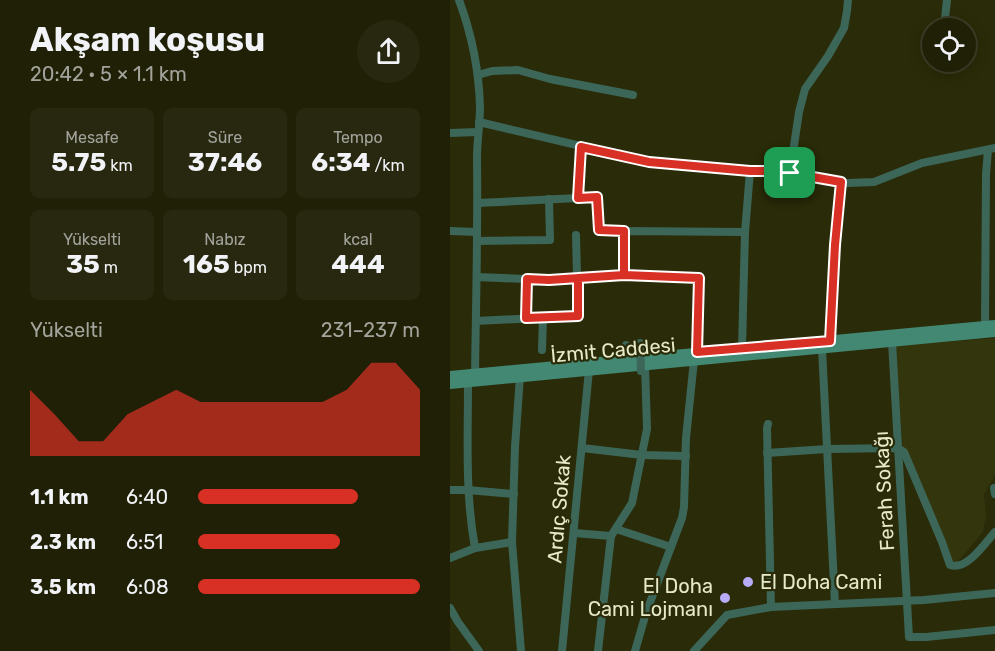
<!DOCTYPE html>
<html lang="tr">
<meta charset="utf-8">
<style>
body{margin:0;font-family:Rubik,sans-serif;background:#282810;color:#f1f3f6;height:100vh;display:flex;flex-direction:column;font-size:22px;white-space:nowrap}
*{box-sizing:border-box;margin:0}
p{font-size:20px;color:#a2a39b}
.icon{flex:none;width:33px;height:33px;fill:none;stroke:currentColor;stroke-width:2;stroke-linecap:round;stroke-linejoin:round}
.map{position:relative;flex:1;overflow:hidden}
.drawer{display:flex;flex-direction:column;background:#202006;width:450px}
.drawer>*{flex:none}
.buttons{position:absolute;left:472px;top:18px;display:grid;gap:12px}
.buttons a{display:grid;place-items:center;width:54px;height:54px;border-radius:50%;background:#202006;box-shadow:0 3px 15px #0003,0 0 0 2px #3d3e28;font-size:30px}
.pin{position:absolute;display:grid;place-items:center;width:51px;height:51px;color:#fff;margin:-26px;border-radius:12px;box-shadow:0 3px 9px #0006}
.round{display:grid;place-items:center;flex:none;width:63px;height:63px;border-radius:32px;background:#282810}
.summary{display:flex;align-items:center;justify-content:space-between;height:102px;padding:0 30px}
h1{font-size:33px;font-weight:700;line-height:45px}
.figures{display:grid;grid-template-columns:repeat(3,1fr);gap:9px;height:102px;padding:6px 30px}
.figures div{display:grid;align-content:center;border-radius:9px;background:#282810;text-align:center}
.figures b{font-size:26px;font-weight:700}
.figures small{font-size:16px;font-weight:400}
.figures p{font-size:16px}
.chart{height:168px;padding:12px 30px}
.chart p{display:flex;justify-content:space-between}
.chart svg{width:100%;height:108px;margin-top:6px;fill:#d93025;opacity:.7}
ul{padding:0 30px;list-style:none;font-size:20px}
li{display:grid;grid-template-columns:96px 72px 1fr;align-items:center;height:45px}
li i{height:15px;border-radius:8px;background:#d93025}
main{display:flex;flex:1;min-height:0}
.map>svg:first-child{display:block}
.built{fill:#33350c}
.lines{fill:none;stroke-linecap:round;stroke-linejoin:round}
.street{stroke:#3c6658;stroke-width:8}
.secondary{stroke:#428873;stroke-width:10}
.street-bridge{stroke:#3c6658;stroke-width:8}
.route-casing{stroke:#fff;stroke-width:12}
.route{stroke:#d93025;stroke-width:8}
.poi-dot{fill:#b8abf7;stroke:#2a2b08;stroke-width:2}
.labels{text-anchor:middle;stroke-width:4.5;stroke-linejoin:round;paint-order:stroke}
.street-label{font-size:20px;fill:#e7eac8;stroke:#2a2b08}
.poi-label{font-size:20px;fill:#e7eac8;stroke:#2a2b08;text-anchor:start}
</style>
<main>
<section class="drawer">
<div class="summary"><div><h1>Akşam koşusu</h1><p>20:42 · 5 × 1.1 km</p></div><a class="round"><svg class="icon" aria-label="share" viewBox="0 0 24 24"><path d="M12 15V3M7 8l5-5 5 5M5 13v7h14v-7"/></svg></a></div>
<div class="figures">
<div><p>Mesafe</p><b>5.75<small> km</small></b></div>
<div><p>Süre</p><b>37:46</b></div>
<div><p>Tempo</p><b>6:34<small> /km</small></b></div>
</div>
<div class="figures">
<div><p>Yükselti</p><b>35<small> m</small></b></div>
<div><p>Nabız</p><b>165<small> bpm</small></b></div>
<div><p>kcal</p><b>444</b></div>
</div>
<div class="chart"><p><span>Yükselti</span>231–237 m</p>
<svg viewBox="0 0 160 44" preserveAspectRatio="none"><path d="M0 44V17L10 27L20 38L30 38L40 27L50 22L60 17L70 22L80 22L90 22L100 22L110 22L120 22L130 17L140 6L150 6L160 17V44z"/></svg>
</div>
<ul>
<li><b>1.1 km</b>6:40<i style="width:72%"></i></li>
<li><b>2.3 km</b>6:51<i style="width:64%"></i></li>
<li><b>3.5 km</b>6:08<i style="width:100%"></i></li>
</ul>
</section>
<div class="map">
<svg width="545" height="651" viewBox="0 0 545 651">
<rect width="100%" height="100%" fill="#2a2b08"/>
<path class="built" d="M545 338V475L534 494 536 515 533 532 504 566 453 450 445 346Z"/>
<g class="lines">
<g class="street">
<path d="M9 0C22 35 29 70 30 107 30 124 27 141 27 158 28 230 26 302 25 374"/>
<path d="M494 28 497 0"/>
<path d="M28 75 42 71 68 70 100 79 183 95"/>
<path d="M29 122 199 162 300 171H329L397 183 424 182 472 163 545 148"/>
<path d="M0 133 28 132"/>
<path d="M340 173 349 112 355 89 378 56 394 28 397 11 398 0"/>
<path d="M128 198 147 197 149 230 174 231"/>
<path d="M28 203 128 198 131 147"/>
<path d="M0 231 27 232"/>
<path d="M27 241 100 240 99 199"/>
<path d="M174 275V231L295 232"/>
<path d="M27 277 99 280 174 275 249 277 247 352"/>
<path d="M76 318 77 279"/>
<path d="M26 321 128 316 126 235"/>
<path d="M535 326 536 174 538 150"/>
<path d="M380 341 385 245 391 182"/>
<path d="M442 342 459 637H476L545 630"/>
<path d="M176 345 177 359"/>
<path d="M292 348 295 232 300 171"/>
<path d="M372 349 385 604"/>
<path d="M92 350 93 317"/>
<path d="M70 376 65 447 62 542 71 651"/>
<path d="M18 382C18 438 15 493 25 548"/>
<path d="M318 424 317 428 321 607"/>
<path d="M132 448 192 455 236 456"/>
<path d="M317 453 377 449 448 448 454 452 492 542 500 565C517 571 535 543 545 532"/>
<path d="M544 488 545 494"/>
<path d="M0 490H18L64 494"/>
<path d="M166 529 221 547"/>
<path d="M124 533 161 536"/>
<path d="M0 558 25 548 62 542"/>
<path d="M0 608 8 622 29 651"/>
<path d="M112 651 139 370"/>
<path d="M148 651 161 536 182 503 197 429 195 365"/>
<path d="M185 651 196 613 232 518 234 507 236 438 244 360"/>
<path d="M244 651 277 615 321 607 474 600 545 593"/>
</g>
<g class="secondary">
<path d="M0 376 545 325"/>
<path d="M0 384 545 332"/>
</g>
<path class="street-bridge" d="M190 343 191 371"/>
</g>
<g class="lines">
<g class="route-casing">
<path id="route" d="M340 173 329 171H300L199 162 131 147 128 198 147 197 149 230 174 231V275L128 278V316L76 318 77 279 99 280 174 275 249 278 247 352 380 341 385 245 391 182 340 173"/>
</g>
<use href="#route" class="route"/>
</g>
<g class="poi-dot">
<circle cx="298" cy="582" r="6"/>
<circle cx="275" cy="598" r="6"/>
</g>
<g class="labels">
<g class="street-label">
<text transform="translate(163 350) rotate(-5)" y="7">İzmit Caddesi</text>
<text transform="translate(434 491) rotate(-93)" y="7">Ferah Sokağı</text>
<text transform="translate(109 509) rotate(-85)" y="7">Ardıç Sokak</text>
</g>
<g class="poi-label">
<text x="310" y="589">El Doha Cami</text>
<text x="263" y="593" text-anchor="end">El Doha<tspan x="263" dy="23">Cami Lojmanı</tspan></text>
</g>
</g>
</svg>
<div class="buttons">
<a><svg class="icon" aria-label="locate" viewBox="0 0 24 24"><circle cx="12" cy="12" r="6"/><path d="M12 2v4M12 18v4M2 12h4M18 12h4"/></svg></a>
</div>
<div class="pin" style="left:340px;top:173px;background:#1e9e55"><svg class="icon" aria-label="arrive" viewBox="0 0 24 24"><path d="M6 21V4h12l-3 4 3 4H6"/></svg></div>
</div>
</main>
